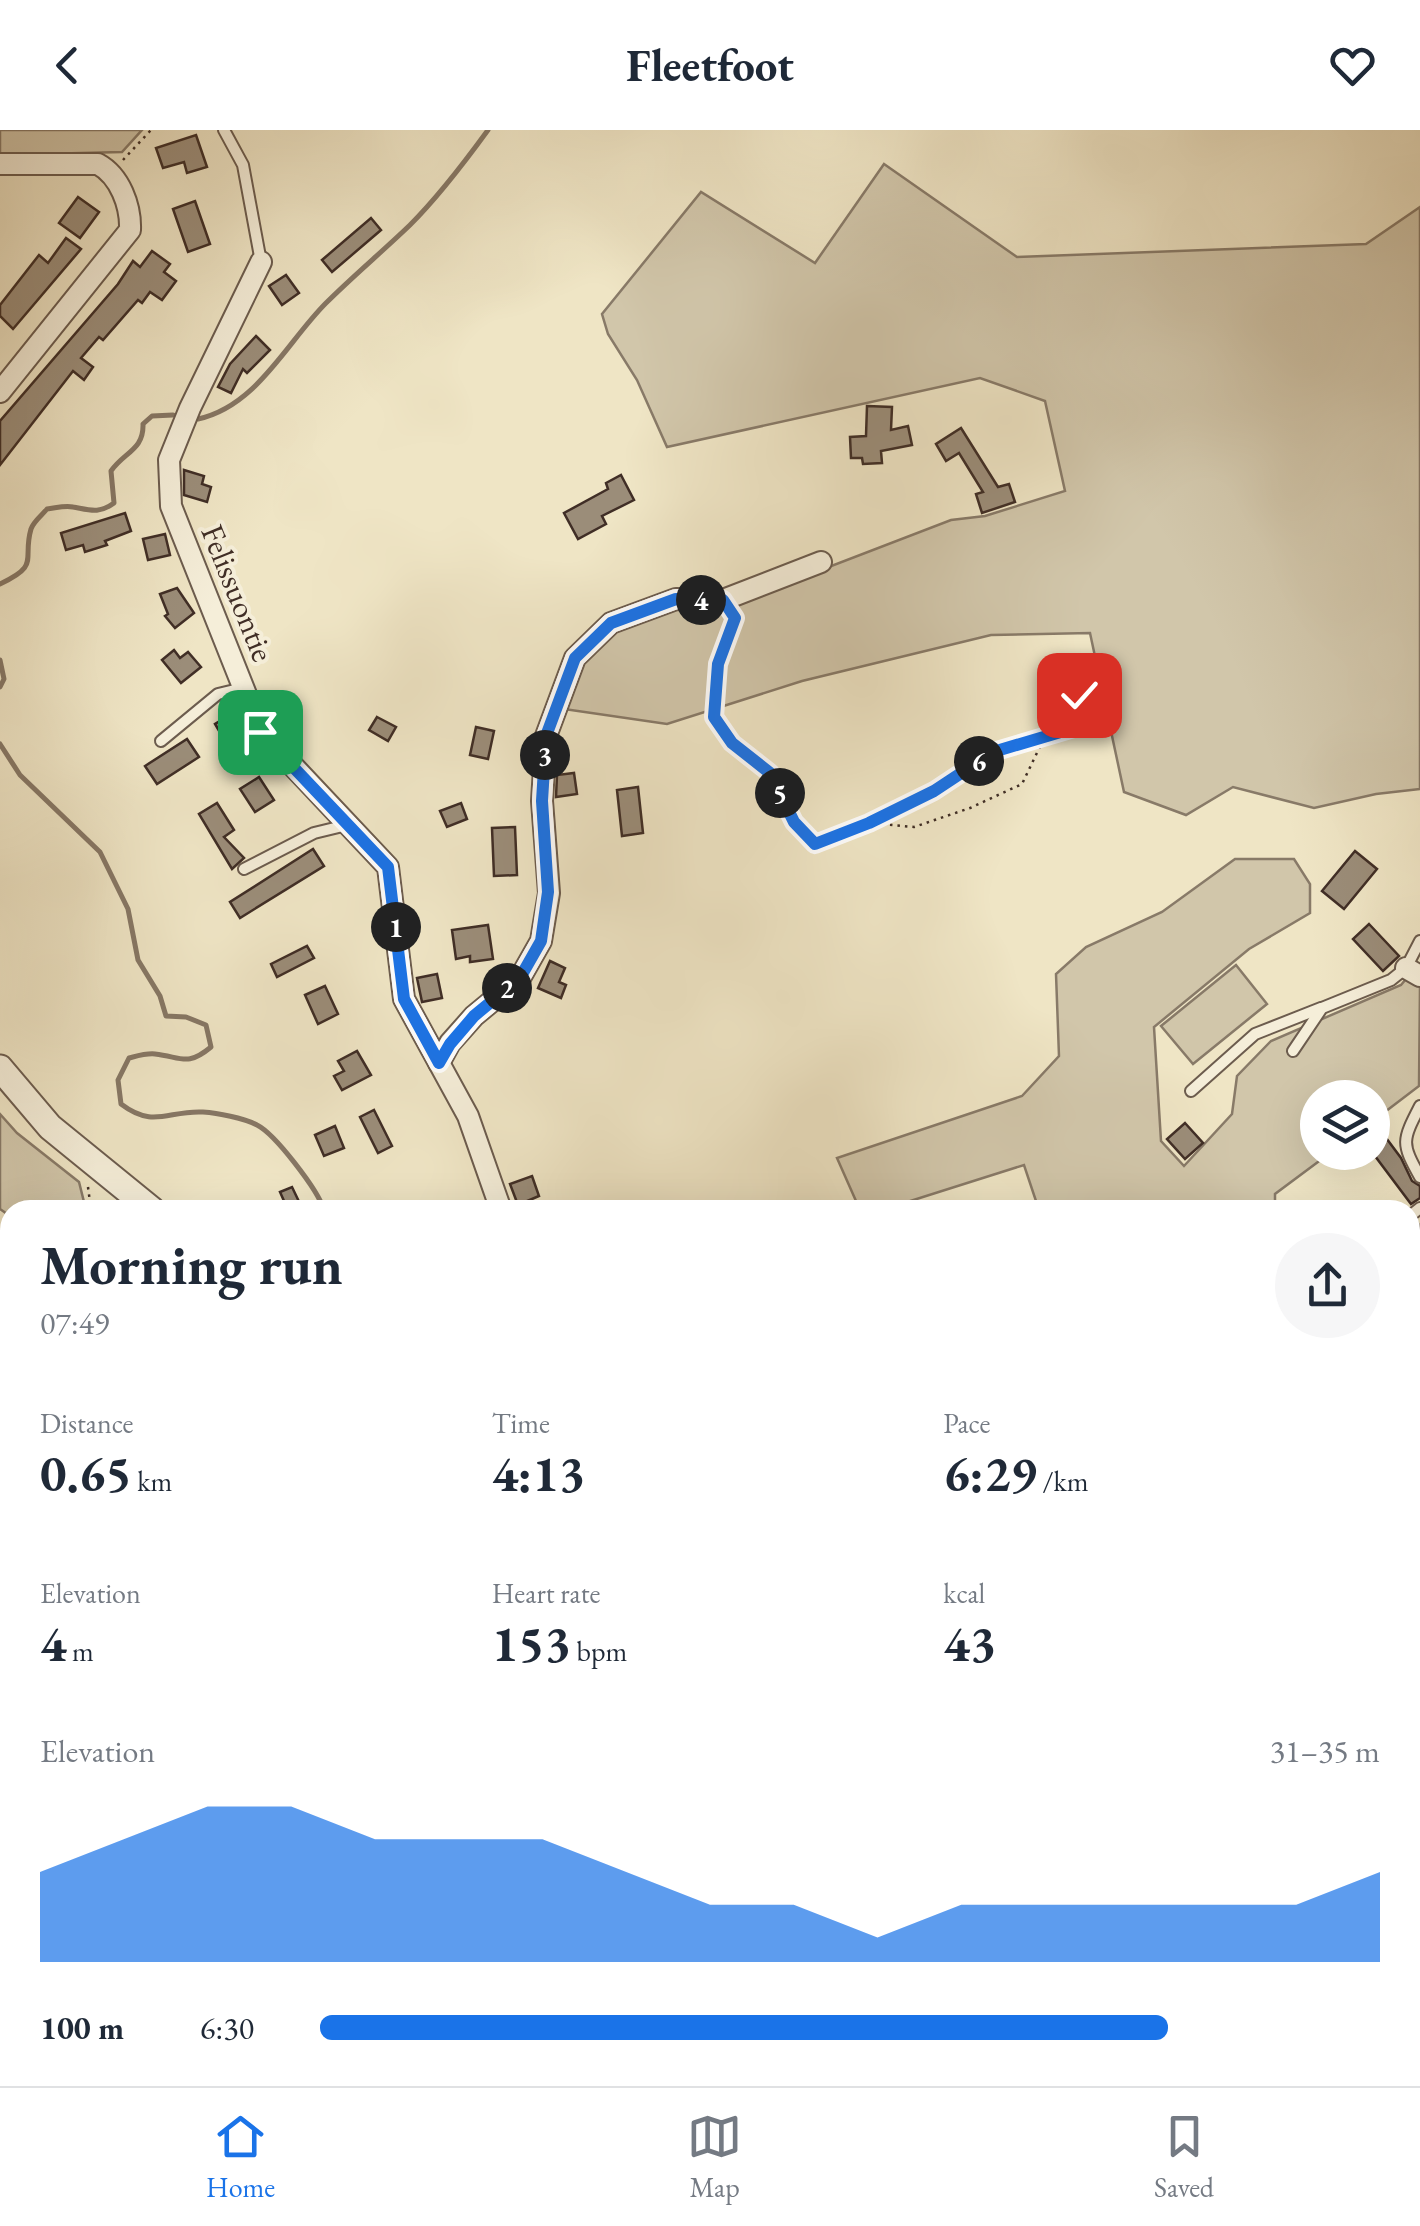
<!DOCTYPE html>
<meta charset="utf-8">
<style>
body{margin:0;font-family:"EB Garamond",serif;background:#f6f6f7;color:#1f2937;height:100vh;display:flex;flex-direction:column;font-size:38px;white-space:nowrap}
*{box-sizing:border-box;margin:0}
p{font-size:32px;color:#747a83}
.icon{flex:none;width:55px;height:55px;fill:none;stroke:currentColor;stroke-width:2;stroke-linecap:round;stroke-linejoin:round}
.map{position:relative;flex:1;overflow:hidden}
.panel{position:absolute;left:0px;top:1070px;width:1420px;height:888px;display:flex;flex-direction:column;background:#fff;border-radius:30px 30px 0 0;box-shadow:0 10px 40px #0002}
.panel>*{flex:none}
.buttons{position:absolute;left:1300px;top:950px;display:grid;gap:20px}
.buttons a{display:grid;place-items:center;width:90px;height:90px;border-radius:50%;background:#fff;box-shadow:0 10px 40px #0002;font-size:50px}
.pin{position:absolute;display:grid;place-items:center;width:85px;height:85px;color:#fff;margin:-42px;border-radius:20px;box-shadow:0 5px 15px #0006}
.km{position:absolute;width:50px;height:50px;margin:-25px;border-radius:50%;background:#222;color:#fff;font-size:28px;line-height:50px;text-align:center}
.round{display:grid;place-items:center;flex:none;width:105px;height:105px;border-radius:52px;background:#f6f6f7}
.headline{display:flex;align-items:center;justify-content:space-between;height:170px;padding:0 40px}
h1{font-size:55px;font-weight:700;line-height:75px}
.stats{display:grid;grid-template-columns:repeat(3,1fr);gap:15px;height:170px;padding:10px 40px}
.stats div{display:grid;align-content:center}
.stats b{font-size:50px;font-weight:700}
.stats small{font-size:28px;font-weight:400}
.stats p{font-size:28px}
.chart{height:280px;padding:20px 40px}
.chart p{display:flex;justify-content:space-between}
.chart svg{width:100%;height:180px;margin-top:10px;fill:#1a73e8;opacity:.7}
ul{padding:0 40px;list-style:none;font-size:32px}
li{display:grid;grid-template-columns:160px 120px 1fr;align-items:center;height:75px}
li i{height:25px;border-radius:12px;background:#1a73e8}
header{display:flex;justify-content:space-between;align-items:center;height:130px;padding:0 40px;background:#fff;font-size:45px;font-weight:700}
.menu{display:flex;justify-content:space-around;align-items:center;height:140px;border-top:2px solid #e0e1e3;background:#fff;font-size:28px;color:#747a83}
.menu a{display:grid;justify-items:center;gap:5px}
.menu .selected{color:#1a73e8}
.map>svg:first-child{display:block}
.green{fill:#d1c6aa;stroke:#887a68;stroke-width:2.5}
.water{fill:#b4a78f;stroke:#867765;stroke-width:2.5}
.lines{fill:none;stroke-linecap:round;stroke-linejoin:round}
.stream{stroke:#867765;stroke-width:5}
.building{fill:#9b8d79;stroke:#402e26;stroke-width:2.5}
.service-casing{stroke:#6c5c4e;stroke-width:14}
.minor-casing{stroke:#6c5c4e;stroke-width:24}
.tertiary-casing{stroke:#6c5c4e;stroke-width:29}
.path{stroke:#402e26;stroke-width:2.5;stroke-dasharray:2.5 5;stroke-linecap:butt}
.service{stroke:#f5eed9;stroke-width:10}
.minor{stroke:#f5eed9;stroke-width:20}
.tertiary{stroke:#f5eed9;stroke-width:25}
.route-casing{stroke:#fff;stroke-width:20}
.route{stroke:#1a73e8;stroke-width:12}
.labels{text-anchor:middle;stroke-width:8;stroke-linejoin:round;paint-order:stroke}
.street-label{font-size:32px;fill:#402e26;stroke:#f5eed9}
</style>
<header><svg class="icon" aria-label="back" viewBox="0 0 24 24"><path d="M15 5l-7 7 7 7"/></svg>Fleetfoot<svg class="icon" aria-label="heart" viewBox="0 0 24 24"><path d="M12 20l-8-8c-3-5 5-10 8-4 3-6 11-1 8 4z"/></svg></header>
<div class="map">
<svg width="1420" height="1956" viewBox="0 0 1420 1956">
<rect width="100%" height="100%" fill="#efe5c5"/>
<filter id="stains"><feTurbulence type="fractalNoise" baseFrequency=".002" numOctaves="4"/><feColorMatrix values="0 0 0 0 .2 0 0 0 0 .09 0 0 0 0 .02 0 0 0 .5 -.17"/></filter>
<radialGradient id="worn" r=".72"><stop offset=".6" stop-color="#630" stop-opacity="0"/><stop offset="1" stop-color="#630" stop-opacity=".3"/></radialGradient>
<g class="green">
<path d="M0 0H142L122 22 0 25Z"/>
<path d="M884 34 1017 127 1366 114 1420 77V659L1376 664 1314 678 1233 657 1186 685 1124 662 1090 503 991 505 802 551 667 594 564 579 583 532 616 501 675 476 722 478 951 390 985 386 1065 361 1045 271 980 248 667 317 637 250 608 204 602 184 701 62 815 133Z"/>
<path d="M1235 729H1294L1310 754V783L1249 819 1154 897 1161 1011 1184 1036 1232 984 1237 946 1271 911 1401 855 1406 849 1420 856 1419 956 1373 991 1372 968H1318V1022L1330 1023 1275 1064V1080H1039L1024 1035 882 1080H860L837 1028 1022 966 1059 926 1056 844 1086 817 1162 782Z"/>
<path d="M1236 835 1267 874 1193 934 1161 896Z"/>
<path d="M0 984 17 1003 79 1052 86 1080H10V1086L0 1079Z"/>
<path d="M1417 1092 1420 1096V1342L1410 1360V1097Z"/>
</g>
<path class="water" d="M1410 1934 1420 1940V1956H772L800 1948H1410Z"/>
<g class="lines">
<g class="stream">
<path d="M198 289C257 276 286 213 326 173 353 146 383 121 410 95 439 66 464 33 488 0"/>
<path d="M0 454C41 435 22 430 31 399 33 392 42 385 47 379 56 378 65 375 73 377 90 380 99 384 114 373L111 341C124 322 144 320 143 294L152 286 173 285"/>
<path d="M0 530 4 549 0 557"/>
<path d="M0 614 20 645 100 722 128 779 138 830 160 866 166 886 186 887 206 895 211 917C187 937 182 927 155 924 147 923 137 926 129 928L118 950 121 974C154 999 168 980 203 982 217 983 244 988 257 995 275 1004 318 1060 324 1080"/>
<path d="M525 1956 527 1948"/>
</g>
</g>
<g class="building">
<path d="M196 5 207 37 187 43 184 32 163 38 156 18Z"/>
<path d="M78 67 99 82 80 108 59 93Z"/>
<path d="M195 71 210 114 188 122 173 79Z"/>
<path d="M371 88 381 100 332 142 322 130Z"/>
<path d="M66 108 81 119 13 199 0 186V175L39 125 48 133Z"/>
<path d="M152 121 170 134 164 142 176 151 162 170 150 162 142 173 138 170 103 210 99 207 81 228 93 237 84 250 73 241 0 335V291L118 154 133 131 140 137Z"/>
<path d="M286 145 299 163 282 175 269 156Z"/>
<path d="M256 206 270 220 247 243 243 239 231 263 218 257 230 234Z"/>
<path d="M867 276 892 277 891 300 908 296 912 315 881 321 882 333 863 334 862 328H851L850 307 866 306Z"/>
<path d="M961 298 998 357 1009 354 1015 372 982 383 976 364 983 362 959 323 946 331 936 314Z"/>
<path d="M184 340 204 346 202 354 211 357 207 372 184 365Z"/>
<path d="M621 345 634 370 602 386 606 394 578 409 564 383 608 359 606 353Z"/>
<path d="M125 383 131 401 105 411 107 415 85 422 83 415 66 420 61 403Z"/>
<path d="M165 404 170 425 148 430 143 409Z"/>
<path d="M177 458 194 483 175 498 165 486 168 484 160 464Z"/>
<path d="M174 520 180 528 188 522 201 537 181 553 162 530Z"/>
<path d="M233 583 234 585 262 632 247 638 237 613 229 618 215 594Z"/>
<path d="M377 587 396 597 388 611 369 600Z"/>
<path d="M476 597 494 601 488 629 470 625Z"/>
<path d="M187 609 199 627 157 654 145 636Z"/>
<path d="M574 643 577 664 556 667 557 645Z"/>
<path d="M259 647 274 670 255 682 240 659Z"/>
<path d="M638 657 643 703 622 706 617 660Z"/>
<path d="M217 673 234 700 224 707 244 728 232 739 199 684Z"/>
<path d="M461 673 467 689 447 697 440 681Z"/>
<path d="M515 697 517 745 494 746 492 698Z"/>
<path d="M313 719 324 736 240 788 230 772Z"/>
<path d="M1355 721 1377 739 1344 779 1322 761Z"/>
<path d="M1369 794 1399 826 1383 841 1353 809Z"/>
<path d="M488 795 493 829 470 832V826L456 829 452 800Z"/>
<path d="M307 816 314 828 277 847 271 834Z"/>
<path d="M550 831 565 838 559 852 566 855 561 868 538 858Z"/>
<path d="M437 844 442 868 422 872 417 848Z"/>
<path d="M325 856 338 884 318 894 305 865Z"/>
<path d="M357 921 371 945 342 960 334 946 344 941 338 931Z"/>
<path d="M374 980 392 1016 378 1023 360 987Z"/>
<path d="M1372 989 1401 1028 1412 1051 1420 1056V1068L1411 1074 1372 1022Z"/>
<path d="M1185 993 1203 1013 1185 1029 1167 1009Z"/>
<path d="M335 996 344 1018 324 1026 315 1005Z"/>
<path d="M532 1046 539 1066 518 1075 510 1054Z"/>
<path d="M292 1057 303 1080H265L284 1071 280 1062Z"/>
</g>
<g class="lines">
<g class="service-casing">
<g id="service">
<path d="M224 0 243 35 261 132"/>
<path d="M161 611 218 564 243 558"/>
<path d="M244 739 314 703 347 695"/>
<path d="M1293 921 1322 878 1391 850 1406 838 1420 811"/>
<path d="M1191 961 1255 904 1321 878"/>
<path d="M1420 976C1402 1011 1401 1013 1420 1047"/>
<path d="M1410 1086 1420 1078"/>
<path d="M0 1381 10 1380"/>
<path d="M611 1948V1956"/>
</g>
</g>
<g class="minor-casing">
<g id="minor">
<path d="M0 34H98C120 46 131 76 130 100L0 262"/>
<path d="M261 132 190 278 169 330 171 376 261 602 388 737 404 869 468 986 501 1080"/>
<path d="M1406 838 1420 846"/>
<path d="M439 933 450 913 474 886 520 848 541 811 549 763 542 671 546 606 575 528 611 493 676 469 723 470 821 432"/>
</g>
</g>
<g class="tertiary-casing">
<g id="tertiary">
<path d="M0 938 50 997 152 1080"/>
<path d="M1410 1492 1420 1494"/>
</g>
</g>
<g class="path">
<path d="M123 30 151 0"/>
<path d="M735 488 717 534 714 587 732 613 770 643 795 691 815 713 869 693 914 697 970 678 1022 654 1045 606 1075 598 1079 565"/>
<path d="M873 691 935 661 993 622 1044 606"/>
<path d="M88 1057 91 1080"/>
<path d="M0 1100 10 1105"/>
<path d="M1410 1525 1420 1527"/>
<path d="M1410 1915 1420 1920"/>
</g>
<use href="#service" class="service"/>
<use href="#minor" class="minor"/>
<use href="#tertiary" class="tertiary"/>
</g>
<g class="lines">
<g class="route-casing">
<path id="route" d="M260 602 388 737 404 869 439 933 450 914 474 886 520 848 541 811 548 762 542 671 546 606 575 528 611 493 676 469 723 470 735 488 718 534 714 587 732 613 770 643 794 692 815 714 869 693 934 661 993 622 1074 598 1079 565"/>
</g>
<use href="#route" class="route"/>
</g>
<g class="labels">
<g class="street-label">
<text transform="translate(238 463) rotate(68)" y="11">Felissuontie</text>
</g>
</g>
<rect width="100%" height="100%" filter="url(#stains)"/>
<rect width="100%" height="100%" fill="url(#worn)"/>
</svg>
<div class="buttons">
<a><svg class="icon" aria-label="layers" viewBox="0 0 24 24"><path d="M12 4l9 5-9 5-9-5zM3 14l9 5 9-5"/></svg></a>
</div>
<div class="pin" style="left:260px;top:602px;background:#1e9e55"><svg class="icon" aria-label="arrive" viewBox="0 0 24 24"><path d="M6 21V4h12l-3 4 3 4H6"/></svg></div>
<div class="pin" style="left:1079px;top:565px;background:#d93025"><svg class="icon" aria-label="check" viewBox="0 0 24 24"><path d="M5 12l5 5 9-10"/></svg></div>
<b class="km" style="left:396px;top:797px">1</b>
<b class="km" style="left:507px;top:858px">2</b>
<b class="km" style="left:545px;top:625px">3</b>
<b class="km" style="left:701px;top:470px">4</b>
<b class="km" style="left:780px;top:663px">5</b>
<b class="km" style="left:979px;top:631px">6</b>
<section class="panel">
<div class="headline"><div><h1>Morning run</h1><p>07:49</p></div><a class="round"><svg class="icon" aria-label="share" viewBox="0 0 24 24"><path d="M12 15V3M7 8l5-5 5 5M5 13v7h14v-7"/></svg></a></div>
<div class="stats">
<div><p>Distance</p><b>0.65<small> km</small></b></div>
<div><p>Time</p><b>4:13</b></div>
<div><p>Pace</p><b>6:29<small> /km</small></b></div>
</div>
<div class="stats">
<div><p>Elevation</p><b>4<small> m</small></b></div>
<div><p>Heart rate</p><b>153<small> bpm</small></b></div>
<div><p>kcal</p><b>43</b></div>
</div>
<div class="chart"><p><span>Elevation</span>31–35 m</p>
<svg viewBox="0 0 160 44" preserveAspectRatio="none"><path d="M0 44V22L10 14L20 6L30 6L40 14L50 14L60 14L70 22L80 30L90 30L100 38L110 30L120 30L130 30L140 30L150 30L160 22V44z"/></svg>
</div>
<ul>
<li><b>100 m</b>6:30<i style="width:80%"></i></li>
</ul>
</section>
</div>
<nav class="menu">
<a class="selected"><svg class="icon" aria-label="home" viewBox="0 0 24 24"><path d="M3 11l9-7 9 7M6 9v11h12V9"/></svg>Home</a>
<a><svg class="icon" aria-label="map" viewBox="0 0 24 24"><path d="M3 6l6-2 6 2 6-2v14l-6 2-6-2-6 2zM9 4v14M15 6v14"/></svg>Map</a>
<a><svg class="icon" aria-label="saved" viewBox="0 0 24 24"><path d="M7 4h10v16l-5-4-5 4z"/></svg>Saved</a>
</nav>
